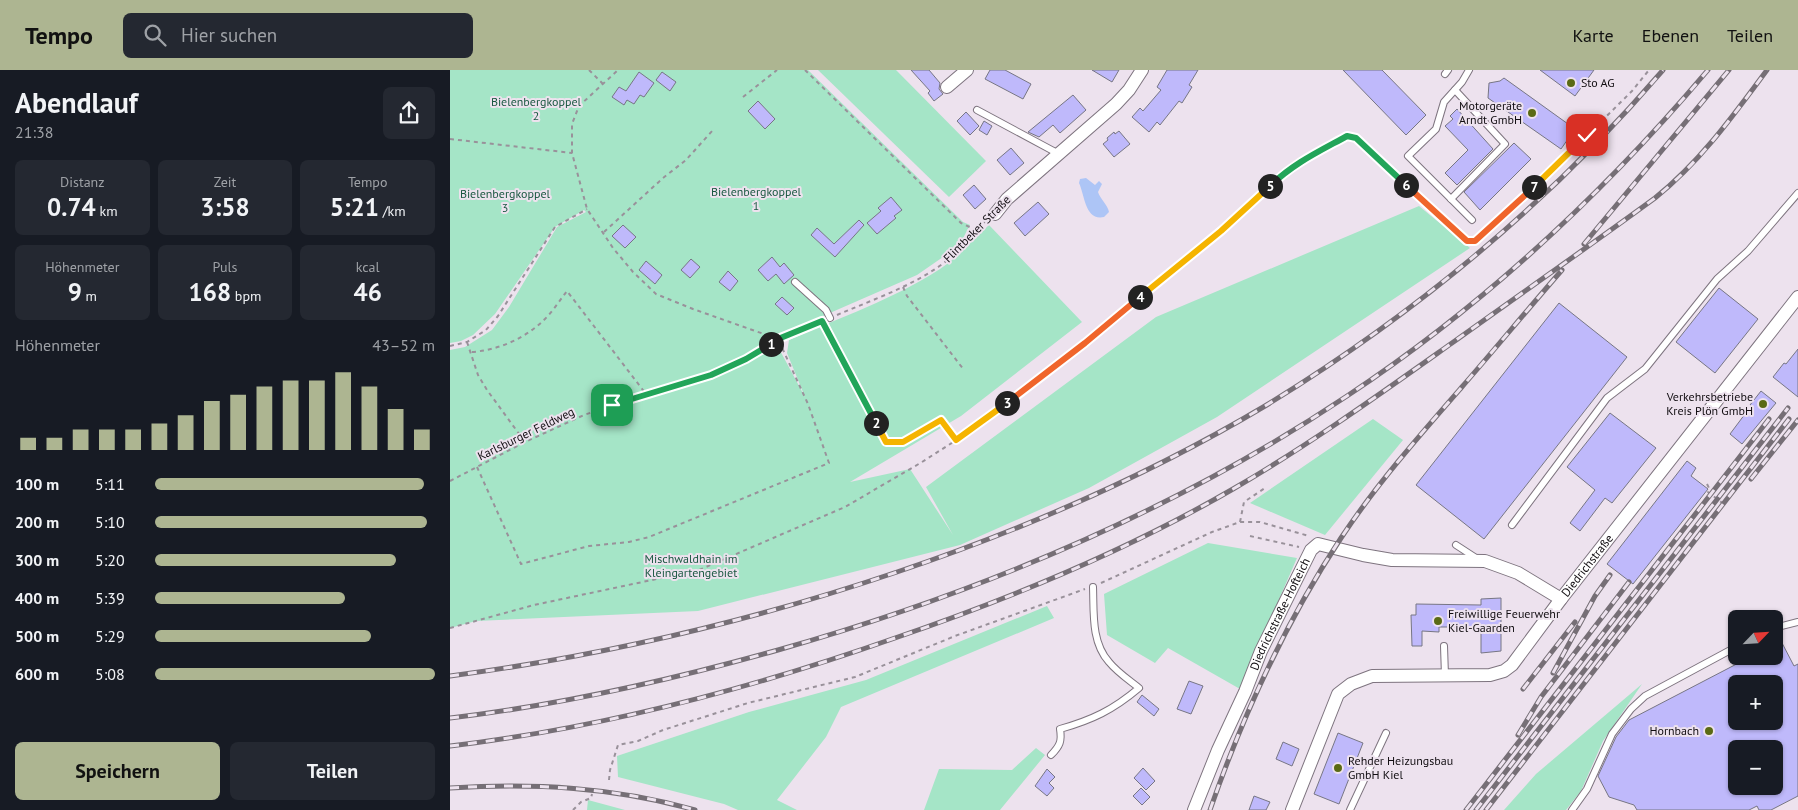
<!DOCTYPE html>
<html lang="de">
<meta charset="utf-8">
<style>
body{margin:0;font-family:"PT Sans",sans-serif;background:#242831;color:#f1f3f6;height:100vh;display:flex;flex-direction:column;font-size:19px;white-space:nowrap}
*{box-sizing:border-box;margin:0}
p{font-size:16px;color:#9ea1a6}
.icon{flex:none;width:28px;height:28px;fill:none;stroke:currentColor;stroke-width:2;stroke-linecap:round;stroke-linejoin:round}
.map{position:relative;flex:1;overflow:hidden}
.panel{display:flex;flex-direction:column;background:#171b24;width:450px}
.panel>*{flex:none}
.needle{width:32px;rotate:65deg}
.fabs{position:absolute;left:1278px;top:540px;display:grid;gap:10px}
.fabs a{display:grid;place-items:center;width:55px;height:55px;border-radius:8px;background:#171b24;box-shadow:0 1px 4px #0004;font-size:25px}
.pin{position:absolute;display:grid;place-items:center;width:42px;height:42px;color:#fff;margin:-21px;border-radius:10px;box-shadow:0 2px 8px #0006}
.km{position:absolute;width:25px;height:25px;margin:-12px;border-radius:50%;background:#222;color:#fff;font-size:14px;line-height:25px;text-align:center}
.round{display:grid;place-items:center;flex:none;width:52px;height:52px;border-radius:8px;background:#242831}
.headline{display:flex;align-items:center;justify-content:space-between;height:85px;padding:0 15px}
h1{font-size:28px;font-weight:700;line-height:38px}
.figures{display:grid;grid-template-columns:repeat(3,1fr);gap:8px;height:85px;padding:5px 15px}
.figures div{display:grid;align-content:center;border-radius:8px;background:#242831;text-align:center}
.figures b{font-size:25px;font-weight:700}
.figures small{font-size:14px;font-weight:400}
.figures p{font-size:14px}
.chart{height:140px;padding:10px 15px}
.chart p{display:flex;justify-content:space-between}
.chart svg{width:100%;height:90px;margin-top:5px;stroke:#adb591;stroke-width:6}
.button{display:flex;gap:10px;margin-top:auto;padding:10px 15px}
.button a{flex:1;height:58px;border-radius:8px;background:#adb591;color:#111;font-size:20px;font-weight:700;line-height:58px;text-align:center}
.button a+a{background:#242831;color:#f1f3f6}
ul{padding:0 15px;list-style:none;font-size:16px}
li{display:grid;grid-template-columns:80px 60px 1fr;align-items:center;height:38px}
li i{height:12px;border-radius:6px;background:#adb591}
header{display:flex;align-items:center;gap:30px;box-sizing:border-box;height:70px;padding:0 25px;background:#adb591;color:#111}
header strong{font-size:24px}
nav{display:flex;gap:28px;margin-inline-start:auto;font-size:18px}
.search{width:350px;height:45px;background:#242831;display:flex;align-items:center;gap:12px;box-sizing:border-box;padding:0 18px;border-radius:8px;color:#9ea1a6;font-size:19px}
main{display:flex;flex:1;min-height:0}
.map>svg:first-child{display:block}
.green{fill:#a5e5c7}
.water{fill:#adc5f6}
.building{fill:#bfb9fb;stroke:#777684;fill-rule:evenodd}
.lines{fill:none;stroke-linecap:round;stroke-linejoin:round}
.lane-casing{stroke:#7e747f;stroke-width:8}
.street-casing{stroke:#7e747f;stroke-width:14}
.path{stroke:#99919a;stroke-width:2;stroke-dasharray:4 4;stroke-linecap:butt}
.lane{stroke:#fff;stroke-width:6}
.street{stroke:#fff;stroke-width:12}
.rail-casing{stroke:#766f76;stroke-width:5}
.rail{stroke:#ede2ee;stroke-width:3;stroke-dasharray:9;stroke-linecap:butt}
.split-1-casing{stroke:#fff;stroke-width:10}
.split-2-casing{stroke:#fff;stroke-width:10}
.split-3-casing{stroke:#fff;stroke-width:10}
.split-4-casing{stroke:#fff;stroke-width:10}
.split-5-casing{stroke:#fff;stroke-width:10}
.split-6-casing{stroke:#fff;stroke-width:10}
.split-7-casing{stroke:#fff;stroke-width:10}
.split-8-casing{stroke:#fff;stroke-width:10}
.split-1{stroke:#22a559;stroke-width:6}
.split-2{stroke:#22a559;stroke-width:6}
.split-3{stroke:#f5b400;stroke-width:6}
.split-4{stroke:#f0652b;stroke-width:6}
.split-5{stroke:#f5b400;stroke-width:6}
.split-6{stroke:#22a559;stroke-width:6}
.split-7{stroke:#f0652b;stroke-width:6}
.split-8{stroke:#f5b400;stroke-width:6}
.poi-dot{fill:#5a6a15;stroke:#ede2ee;stroke-width:2}
.labels{text-anchor:middle;stroke-width:4;stroke-linejoin:round;paint-order:stroke}
.poi-label{font-size:12px;fill:#110d11;stroke:#ede2ee;text-anchor:start}
.park-label{font-size:12px;fill:#1a5841;stroke:#ede2ee}
.street-label{font-size:12px;fill:#110d11;stroke:#ede2ee}
</style>
<header>
<strong>Tempo</strong>
<div class="search"><svg class="icon" aria-label="search" viewBox="0 0 24 24"><circle cx="10" cy="10" r="6"/><path d="M15 15l6 6"/></svg>Hier suchen</div>
<nav><a>Karte</a><a>Ebenen</a><a>Teilen</a></nav>
</header>
<main>
<section class="panel">
<div class="headline"><div><h1>Abendlauf</h1><p>21:38</p></div><a class="round"><svg class="icon" aria-label="share" viewBox="0 0 24 24"><path d="M12 15V3M7 8l5-5 5 5M5 13v7h14v-7"/></svg></a></div>
<div class="figures">
<div><p>Distanz</p><b>0.74<small> km</small></b></div>
<div><p>Zeit</p><b>3:58</b></div>
<div><p>Tempo</p><b>5:21<small> /km</small></b></div>
</div>
<div class="figures">
<div><p>Höhenmeter</p><b>9<small> m</small></b></div>
<div><p>Puls</p><b>168<small> bpm</small></b></div>
<div><p>kcal</p><b>46</b></div>
</div>
<div class="chart"><p><span>Höhenmeter</span>43–52 m</p>
<svg viewBox="0 0 160 44" preserveAspectRatio="none"><path d="M5 44V38M15 44V38M25 44V34M35 44V34M45 44V34M55 44V31M65 44V27M75 44V20M85 44V17M95 44V13M105 44V10M115 44V10M125 44V6M135 44V13M145 44V24M155 44V34"/></svg>
</div>
<ul>
<li><b>100 m</b>5:11<i style="width:96%"></i></li>
<li><b>200 m</b>5:10<i style="width:97%"></i></li>
<li><b>300 m</b>5:20<i style="width:86%"></i></li>
<li><b>400 m</b>5:39<i style="width:68%"></i></li>
<li><b>500 m</b>5:29<i style="width:77%"></i></li>
<li><b>600 m</b>5:08<i style="width:100%"></i></li>
</ul>
<div class="button"><a>Speichern</a><a>Teilen</a></div>
</section>
<div class="map">
<svg width="1348" height="740" viewBox="0 0 1348 740">
<rect width="100%" height="100%" fill="#ede2ee"/>
<g class="green">
<path d="M0 0H358L513 152 520 155 511 172 493 187 467 205 334 263 327 275 355 327 337 283 339 270C389 248 444 229 490 199 508 187 523 170 539 155L632 252 511 346 400 412 460 399 503 465 476 417 706 247 969 136 1020 178 767 347 639 418 510 475 248 541 26 551 0 558V280L15 277 42 260 59 237 107 157 136 142 134 140 105 157 45 244 23 265 11 271 0 273Z"/>
<path d="M368 0H446L536 91 499 127Z"/>
<path d="M923 349 953 370 875 465 800 433Z"/>
<path d="M758 473 847 488 790 619 718 578 705 593 657 565 654 524Z"/>
<path d="M597 536 604 548 391 637 376 667 327 730 347 740H288L274 734 168 707 167 686 299 642 416 610Z"/>
<path d="M1192 614 1153 671 1131 721 1116 740H1054L1086 704Z"/>
<path d="M586 678 595 685 550 740H474L489 699 562 700Z"/>
<path d="M138 730 175 740H137Z"/>
</g>
<path class="water" d="M636 108 645 115 649 111 652 114 648 122C650 129 658 135 659 142L654 147C635 151 635 126 629 113L630 109Z"/>
<g class="building">
<path d="M461 0H479L490 13 489 19 493 24 484 31 478 23 480 21Z"/>
<path d="M540 0H555L581 14 573 29 535 9Z"/>
<path d="M642 0H669L662 12Z"/>
<path d="M717 0H748L739 15 742 17 732 33 729 31 710 55 707 52 699 62 682 47 690 38 693 41 711 20 707 17Z"/>
<path d="M893 0H932L976 45 956 65Z"/>
<path d="M1090 0H1144L1125 26Z"/>
<path d="M189 2 204 13 194 27 190 25 184 34 177 30 174 35 162 27 169 17 176 21Z"/>
<path d="M212 2 226 12 220 21 206 10Z"/>
<path d="M1054 8 1125 59 1111 79 1038 28 1039 13 1050 11Z"/>
<path d="M623 25 636 40 610 63 603 55 589 67 578 62Z"/>
<path d="M308 31 325 49 315 59 298 41Z"/>
<path d="M1007 39 1043 79 1007 115 995 103 1018 80 995 56 1003 49 1000 46Z"/>
<path d="M516 42 529 56 520 65 507 51Z"/>
<path d="M534 51 542 56 537 65 529 60Z"/>
<path d="M669 61 680 74 664 87 653 74 658 70 657 68 664 62 665 64Z"/>
<path d="M1064 73 1081 89 1030 140 1014 122Z"/>
<path d="M561 78 574 93 560 105 547 90Z"/>
<path d="M524 115 536 129 525 139 513 125Z"/>
<path d="M441 127 452 140 444 146 446 148 427 164 417 153 431 141 428 138Z"/>
<path d="M588 132 599 144 575 166 564 153Z"/>
<path d="M409 150 414 155 385 187 361 165 367 158 384 174Z"/>
<path d="M173 155 186 167 175 178 162 166Z"/>
<path d="M322 187 330 197 334 193 344 205 334 214 326 204 318 211 308 200Z"/>
<path d="M241 189 250 197 240 208 231 200Z"/>
<path d="M196 191 212 205 205 214 189 200Z"/>
<path d="M278 201 288 211 280 221 269 212Z"/>
<path d="M1269 218 1308 249 1265 303 1226 272Z"/>
<path d="M332 227 344 238 337 245 325 234Z"/>
<path d="M1109 233 1177 287 1034 469 966 415Z"/>
<path d="M1348 279V327L1323 307 1334 293 1336 294Z"/>
<path d="M1311 321 1326 333 1292 374 1280 364 1301 336 1300 335Z"/>
<path d="M1160 343 1206 378 1162 433 1155 428 1130 461 1120 453 1145 420 1117 397Z"/>
<path d="M1237 391 1246 398 1241 406 1258 419 1183 514 1157 494Z"/>
<path d="M1051 528V581L1031 583V557H989V562L972 561V576H962L961 545H966V534L1031 535V529Z"/>
<path d="M1331 571 1344 596 1348 594V726L1321 740H1309L1307 736 1299 740H1187L1184 735 1159 727 1148 706 1166 667 1179 650 1302 586H1324V575ZM1286 614H1324V651H1286ZM1286 679H1324V716H1286Z"/>
<path d="M739 611 753 616 741 644 727 639Z"/>
<path d="M692 625 709 639 704 646 687 632Z"/>
<path d="M888 663 913 673 889 734 864 724Z"/>
<path d="M833 672 849 679 842 696 826 689Z"/>
<path d="M693 698 705 711 696 720 684 708Z"/>
<path d="M597 699 605 707 599 713 604 718 597 726 585 716Z"/>
<path d="M691 718 700 727 692 735 683 726Z"/>
<path d="M804 726 820 732 816 740H799Z"/>
</g>
<g class="lines">
<g class="lane-casing">
<g id="lane">
<path d="M1019 0 1012 12 994 32 986 59 958 86 1022 150"/>
<path d="M995 4 998 0"/>
<path d="M527 40 609 84"/>
<path d="M1001 129 1055 74 1005 20"/>
<path d="M345 212 376 240 380 248"/>
<path d="M1062 455 1157 328 1195 299 1267 209 1298 181 1348 123"/>
<path d="M1006 475 1026 488"/>
<path d="M1324 558 1348 552"/>
<path d="M994 576 995 606"/>
<path d="M601 685C610 676 612 671 610 659 642 650 663 640 689 618 679 610 667 602 659 592 641 572 644 542 643 517"/>
<path d="M900 740 936 663"/>
<path d="M1122 740 1137 719 1162 664 1181 639 1195 626 1286 577"/>
</g>
</g>
<g class="street-casing">
<g id="street">
<path d="M497 17 517 0"/>
<path d="M545 144 557 129 666 34 679 20 692 0"/>
<path id="s1" d="M744 740 768 680 795 622 811 581 861 480 868 474 913 485 942 490 1035 491 1068 503 1111 529"/>
<path id="s2" d="M842 740 888 624 901 614 922 606 1040 605 1054 601 1062 595 1111 529 1348 227"/>
</g>
</g>
<g class="path">
<path d="M139 0 153 14"/>
<path d="M355 0 511 153 526 160"/>
<path d="M293 27 327 0"/>
<path d="M0 69 122 83"/>
<path d="M154 162 213 108 236 90 263 60"/>
<path d="M453 217 457 226 514 300"/>
<path d="M387 245C422 230 460 217 491 195 508 183 520 166 535 152"/>
<path d="M374 256 436 372H453L491 350 506 370"/>
<path d="M17 272 28 305 37 320 75 372"/>
<path d="M0 276 17 272 36 260 48 246 105 157 137 139"/>
<path d="M22 282C49 280 76 268 95 249 103 241 110 230 117 221L196 324"/>
<path d="M27 397 71 494 139 476 179 472 199 467 379 393 358 334 328 269 243 239 206 224 183 202 163 178 137 139 122 83V54L129 36 168 0"/>
<path d="M0 411 75 372 134 345 196 324 261 305 296 289 328 269 371 252"/>
<path d="M1257 414 1259 418 1258 422 1275 435"/>
<path d="M790 452 794 432 815 418"/>
<path d="M800 466 849 477"/>
<path d="M651 513 762 462 790 452H810L859 466"/>
<path d="M0 558 84 535 249 500 395 437 472 392 522 360 635 273 771 161 835 101 849 92 897 66 906 68 1017 171H1025L1092 110 1182 21 1199 0"/>
<path d="M159 710 160 700 168 675 188 671 213 660 298 633 405 607 505 566 635 519"/>
<path d="M123 740 131 732 141 728 142 724"/>
</g>
<use href="#lane" class="lane"/>
<use href="#street" class="street"/>
<g class="rail-casing">
<g id="rail">
<path d="M1134 174 1279 0"/>
<path d="M1301 409 1348 350"/>
<path d="M1103 603 1145 526 1160 505"/>
<path d="M0 606C152 586 302 551 447 502 575 459 699 405 815 336 964 245 1100 132 1213 0"/>
<path d="M1073 619 1125 552"/>
<path d="M0 648C111 635 221 610 328 580 529 523 723 442 897 326 1033 236 1153 124 1258 0"/>
<path d="M1068 665 1091 627 1179 512"/>
<path d="M0 676C152 658 300 619 445 568 562 528 676 481 783 419 859 375 930 324 1002 273 1069 225 1138 177 1205 128 1250 92 1283 46 1317 0"/>
<path d="M0 718C84 713 164 717 245 740"/>
<path d="M760 740C793 645 835 553 891 468 926 415 969 366 1011 318 1045 279 1078 239 1112 200"/>
<path d="M1016 740 1319 349"/>
<path d="M1026 740 1338 338"/>
<path d="M1036 740 1339 349"/>
</g>
</g>
<use href="#rail" class="rail"/>
</g>
<g class="lines">
<g class="split-1-casing">
<path id="split-1" d="M162 335 261 305 296 289 321 274"/>
</g>
<g class="split-2-casing">
<path id="split-2" d="M321 274 328 269 372 251 426 353"/>
</g>
<g class="split-3-casing">
<path id="split-3" d="M426 353 436 372H453L491 350 506 370 557 333"/>
</g>
<g class="split-4-casing">
<path id="split-4" d="M557 333 635 273 690 227"/>
</g>
<g class="split-5-casing">
<path id="split-5" d="M690 227 771 161 820 116"/>
</g>
<g class="split-6-casing">
<path id="split-6" d="M820 116C844 93 868 82 897 66L906 68 956 115"/>
</g>
<g class="split-7-casing">
<path id="split-7" d="M956 115 1017 171H1025L1084 117"/>
</g>
<g class="split-8-casing">
<path id="split-8" d="M1084 117 1137 65"/>
</g>
<use href="#split-1" class="split-1"/>
<use href="#split-2" class="split-2"/>
<use href="#split-3" class="split-3"/>
<use href="#split-4" class="split-4"/>
<use href="#split-5" class="split-5"/>
<use href="#split-6" class="split-6"/>
<use href="#split-7" class="split-7"/>
<use href="#split-8" class="split-8"/>
</g>
<g class="poi-dot">
<circle cx="1121" cy="13" r="5"/>
<circle cx="1082" cy="43" r="5"/>
<circle cx="1313" cy="334" r="5"/>
<circle cx="988" cy="551" r="5"/>
<circle cx="1259" cy="661" r="5"/>
<circle cx="888" cy="698" r="5"/>
</g>
<g class="labels">
<g class="poi-label">
<text x="1131" y="17">Sto AG</text>
<text x="1072" y="40" text-anchor="end">Motorgeräte<tspan x="1072" dy="14">Arndt GmbH</tspan></text>
<text x="1303" y="331" text-anchor="end">Verkehrsbetriebe<tspan x="1303" dy="14">Kreis Plön GmbH</tspan></text>
<text x="998" y="548">Freiwillige Feuerwehr<tspan x="998" dy="14">Kiel-Gaarden</tspan></text>
<text x="1249" y="665" text-anchor="end">Hornbach</text>
<text x="898" y="695">Rehder Heizungsbau<tspan x="898" dy="14">GmbH Kiel</tspan></text>
</g>
<g class="park-label">
<text x="86" y="36">Bielenbergkoppel<tspan x="86" dy="14">2</tspan></text>
<text x="306" y="126">Bielenbergkoppel<tspan x="306" dy="14">1</tspan></text>
<text x="55" y="128">Bielenbergkoppel<tspan x="55" dy="14">3</tspan></text>
<text x="241" y="493">Mischwaldhain im<tspan x="241" dy="14">Kleingartengebiet</tspan></text>
</g>
<g class="street-label">
<text transform="translate(527 159) rotate(-45)" y="4">Flintbeker Straße</text>
<text transform="translate(76 364) rotate(-26)" y="4">Karlsburger Feldweg</text>
<text dy="4" stroke="none"><textPath href="#s2" startOffset="431">Diedrichstraße</textPath></text>
<text dy="4" stroke="none"><textPath href="#s1" startOffset="214">Diedrichstraße-Hofteich</textPath></text>
</g>
</g>
</svg>
<div class="fabs">
<a><svg class="needle" viewBox="-14 -14 28 28"><path d="M0-13l5 13h-10z" fill="#e53935"/><path d="M0 13l5-13h-10z" fill="#9ea1a6"/></svg></a>
<a>+</a>
<a>−</a>
</div>
<div class="pin" style="left:162px;top:335px;background:#1e9e55"><svg class="icon" aria-label="arrive" viewBox="0 0 24 24"><path d="M6 21V4h12l-3 4 3 4H6"/></svg></div>
<div class="pin" style="left:1137px;top:65px;background:#d93025"><svg class="icon" aria-label="check" viewBox="0 0 24 24"><path d="M5 12l5 5 9-10"/></svg></div>
<b class="km" style="left:321px;top:274px">1</b>
<b class="km" style="left:426px;top:353px">2</b>
<b class="km" style="left:557px;top:333px">3</b>
<b class="km" style="left:690px;top:227px">4</b>
<b class="km" style="left:820px;top:116px">5</b>
<b class="km" style="left:956px;top:115px">6</b>
<b class="km" style="left:1084px;top:117px">7</b>
</div>
</main>
